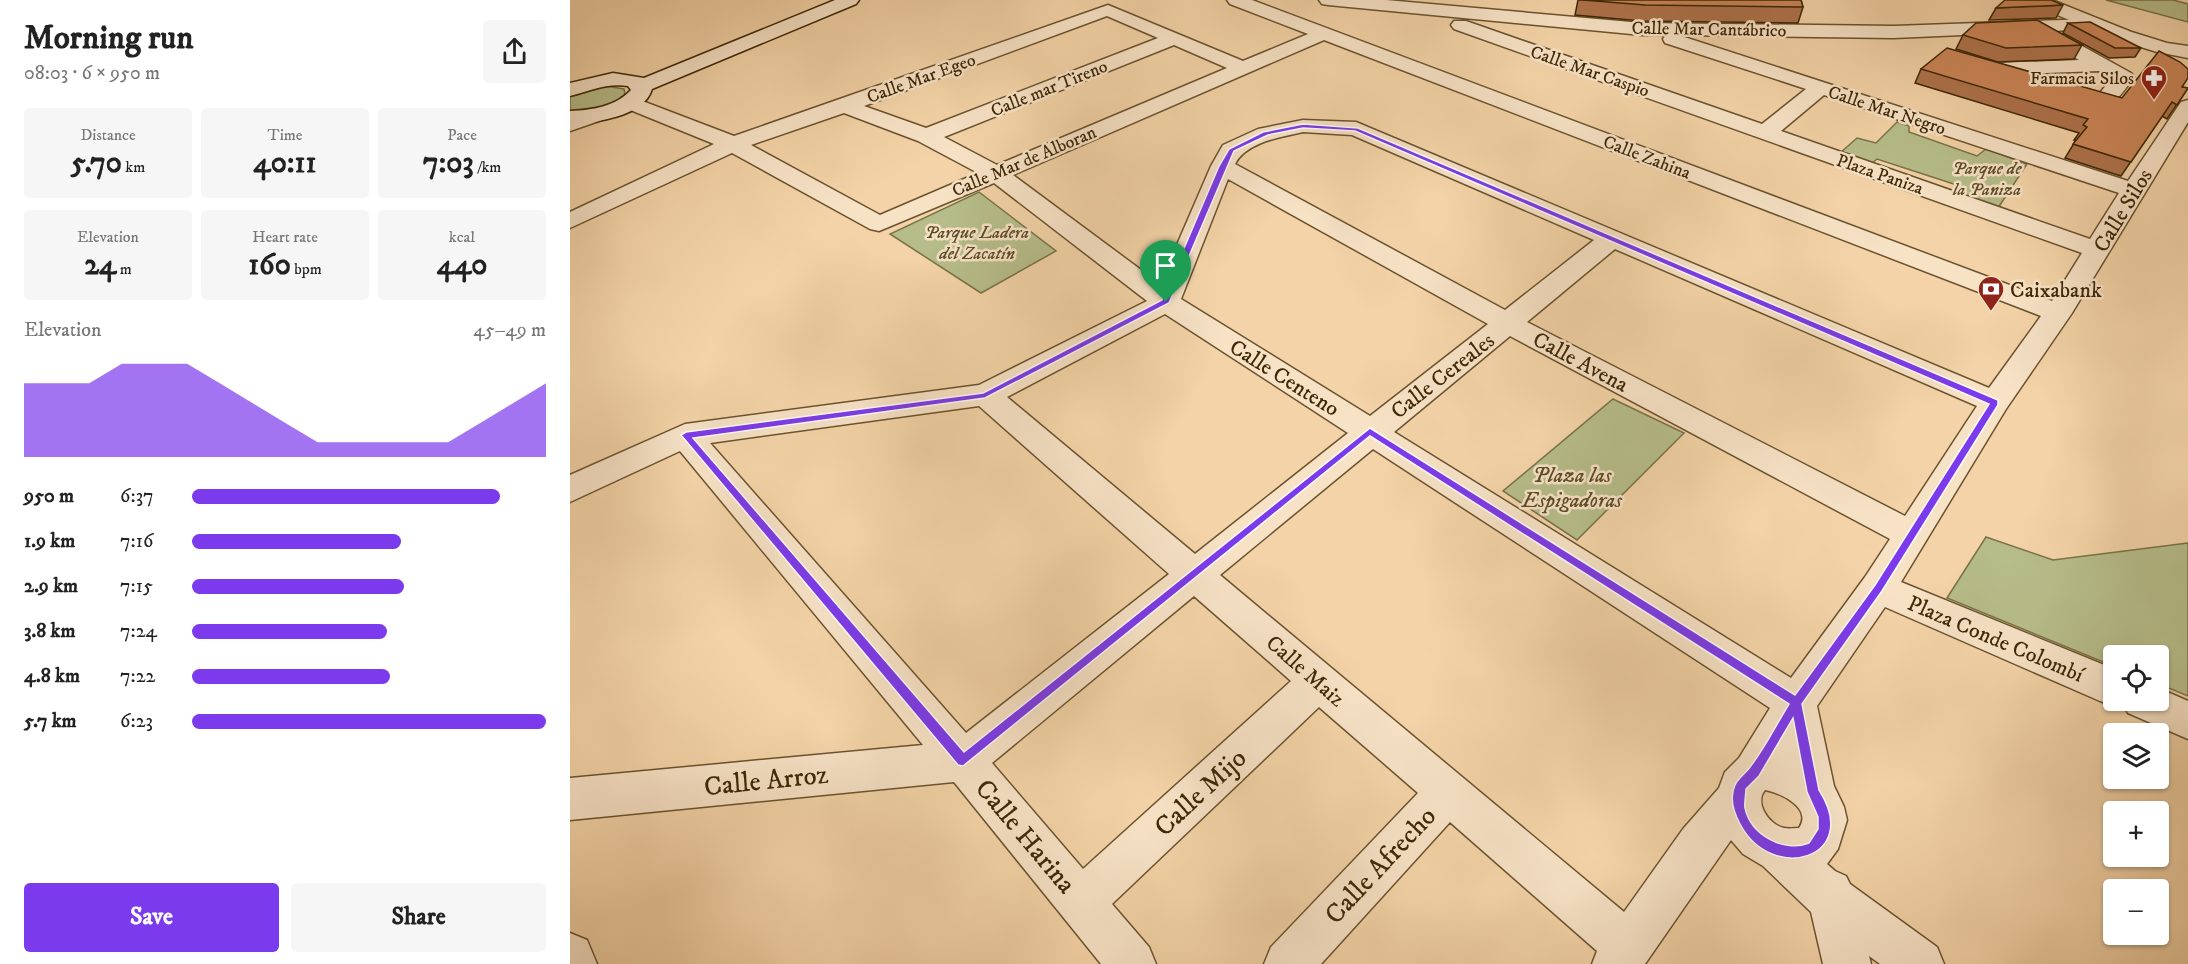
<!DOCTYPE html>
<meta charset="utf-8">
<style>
body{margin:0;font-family:"IM FELL DW Pica",serif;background:#f6f6f6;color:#222;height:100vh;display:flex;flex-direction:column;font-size:22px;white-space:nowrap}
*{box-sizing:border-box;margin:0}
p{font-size:20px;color:#767676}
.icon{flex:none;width:33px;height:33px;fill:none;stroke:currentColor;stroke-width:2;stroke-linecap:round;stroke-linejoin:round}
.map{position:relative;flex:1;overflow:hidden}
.sheet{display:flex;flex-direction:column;background:#fff;width:570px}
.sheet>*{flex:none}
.buttons{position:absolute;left:1533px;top:645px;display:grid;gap:12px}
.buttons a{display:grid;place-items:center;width:66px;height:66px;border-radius:6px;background:#fff;box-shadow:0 2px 4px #0004;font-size:30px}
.pin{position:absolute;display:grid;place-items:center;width:51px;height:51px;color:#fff;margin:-62px -26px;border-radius:50% 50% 50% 0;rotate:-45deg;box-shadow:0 0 6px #0007}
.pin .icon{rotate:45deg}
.round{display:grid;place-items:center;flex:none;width:63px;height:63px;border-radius:6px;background:#f6f6f6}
.summary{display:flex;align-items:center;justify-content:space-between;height:102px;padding:0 24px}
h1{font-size:33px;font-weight:800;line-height:45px}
.metrics{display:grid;grid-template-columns:repeat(3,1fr);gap:9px;height:102px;padding:6px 24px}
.metrics div{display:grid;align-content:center;border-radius:6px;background:#f6f6f6;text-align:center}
.metrics b{font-size:30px;font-weight:800}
.metrics small{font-size:16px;font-weight:400}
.metrics p{font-size:16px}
.chart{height:168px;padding:12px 24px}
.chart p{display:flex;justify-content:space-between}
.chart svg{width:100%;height:108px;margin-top:6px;fill:#7c3aed;opacity:.7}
.cta{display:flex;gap:12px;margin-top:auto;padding:12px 24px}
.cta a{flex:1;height:69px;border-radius:6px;background:#7c3aed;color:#fff;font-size:24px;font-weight:800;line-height:69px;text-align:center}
.cta a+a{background:#f6f6f6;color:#222}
ul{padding:0 24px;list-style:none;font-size:20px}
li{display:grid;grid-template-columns:96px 72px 1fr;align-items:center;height:45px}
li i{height:15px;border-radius:8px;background:#7c3aed}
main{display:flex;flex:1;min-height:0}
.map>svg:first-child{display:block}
.green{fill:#b6bd8a;stroke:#7a7248;stroke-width:1.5}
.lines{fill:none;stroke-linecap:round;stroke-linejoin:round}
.minor-casing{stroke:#6a532e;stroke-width:3}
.tertiary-casing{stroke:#6a532e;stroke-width:3}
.secondary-casing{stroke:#3d2806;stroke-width:3}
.minor{fill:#f7e2c6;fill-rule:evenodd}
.tertiary{fill:#f7e2c6;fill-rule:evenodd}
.secondary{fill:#f7e2c6;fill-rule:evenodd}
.wall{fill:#ae724b;stroke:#3d2806;stroke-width:1.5}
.building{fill:#ca8557;stroke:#3d2806;stroke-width:1.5}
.route{fill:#7c3aed;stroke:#fff;stroke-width:1.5;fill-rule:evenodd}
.labels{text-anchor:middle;stroke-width:5;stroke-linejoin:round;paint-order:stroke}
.far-street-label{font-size:18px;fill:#3d2806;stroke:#f7e2c6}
.far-poi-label{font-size:18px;fill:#3d2806;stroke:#f7e2c6;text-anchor:end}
.far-park-label{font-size:18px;font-style:italic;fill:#5b4d27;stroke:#f7e2c6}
.street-label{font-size:22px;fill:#3d2806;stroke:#f7e2c6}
.poi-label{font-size:22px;fill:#3d2806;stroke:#f7e2c6;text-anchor:start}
.park-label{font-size:22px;font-style:italic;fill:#5b4d27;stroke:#f7e2c6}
.near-street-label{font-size:27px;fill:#3d2806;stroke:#f7e2c6}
</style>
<main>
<section class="sheet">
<div class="summary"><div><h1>Morning run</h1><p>08:03 · 6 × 950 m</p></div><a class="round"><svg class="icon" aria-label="share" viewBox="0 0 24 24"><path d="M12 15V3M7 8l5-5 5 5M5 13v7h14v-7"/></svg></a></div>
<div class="metrics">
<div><p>Distance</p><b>5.70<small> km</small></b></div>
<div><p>Time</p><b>40:11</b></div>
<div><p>Pace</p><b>7:03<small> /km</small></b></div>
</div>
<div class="metrics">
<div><p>Elevation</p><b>24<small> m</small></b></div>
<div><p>Heart rate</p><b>160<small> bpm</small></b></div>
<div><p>kcal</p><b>440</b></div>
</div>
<div class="chart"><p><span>Elevation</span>45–49 m</p>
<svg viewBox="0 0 160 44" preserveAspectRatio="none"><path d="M0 44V14L10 14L20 14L30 6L40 6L50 6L60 14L70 22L80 30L90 38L100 38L110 38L120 38L130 38L140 30L150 22L160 14V44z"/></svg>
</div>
<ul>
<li><b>950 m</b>6:37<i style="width:87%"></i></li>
<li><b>1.9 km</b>7:16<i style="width:59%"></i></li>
<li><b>2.9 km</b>7:15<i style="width:60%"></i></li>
<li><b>3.8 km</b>7:24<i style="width:55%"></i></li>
<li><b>4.8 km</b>7:22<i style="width:56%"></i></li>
<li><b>5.7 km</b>6:23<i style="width:100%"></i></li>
</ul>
<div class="cta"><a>Save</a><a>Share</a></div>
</section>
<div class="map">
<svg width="1618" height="964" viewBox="0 0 1618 964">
<rect width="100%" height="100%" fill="#f3d3a7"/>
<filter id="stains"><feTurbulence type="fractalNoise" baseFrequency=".00333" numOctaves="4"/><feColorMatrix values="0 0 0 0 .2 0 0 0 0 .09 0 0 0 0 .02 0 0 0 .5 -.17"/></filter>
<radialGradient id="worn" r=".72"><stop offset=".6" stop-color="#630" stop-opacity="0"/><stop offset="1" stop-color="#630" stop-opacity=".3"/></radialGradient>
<g class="green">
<path d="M1536 0H1603L1618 4V22Z"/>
<path d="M36 86 54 89 55 94C44 108 18 113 0 110V97L9 92Z"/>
<path d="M1327 122 1339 126V132L1407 156 1416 149 1457 164 1428 208 1388 195 1393 187 1307 159 1300 165 1269 154 1287 138 1306 143Z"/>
<path d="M409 192 486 251 411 293 320 234Z"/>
<path d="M1043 399 1114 433 1007 540 933 491Z"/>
<path d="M1416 537 1483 560 1618 543V696L1589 684 1588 656H1544L1543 666 1377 598Z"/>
</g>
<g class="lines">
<g class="minor-casing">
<g id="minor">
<path d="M657 0H682L1482 301 1512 253 884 29 881 25 884 21H896L1192 124 1236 89 1095 43 1093 39 1096 35H1072L758 5 752 4 749 0H816L1072 23 1324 26 1522 19 1528 20 1531 24 1528 28 1485 31 1561 73 1564 77C1536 117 1535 109 1493 96L1490 92 1493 88 1500 86 1529 94 1542 78 1529 71 1423 75 1416 73 1413 69 1416 65 1423 63 1509 60 1461 32 1324 38 1108 35 1558 181 1611 102 1618 100V122L1502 313 1436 409 1331 582 1544 669V700H1588V688L1618 701V739L1558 713 1553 703 1544 706 1530 701 1315 607 1247 706 1264 786 1274 807 1277 820 1268 849 1257 864 1265 871 1276 876 1280 884 1367 947 1374 964H1310L1299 956 1301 964H1253L1241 912 1193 866 1173 854 1161 840 1075 964H1022L1027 951 880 822 751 964H694L701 947 848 793 749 707 542 904 579 947 586 964H531L384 782 0 820V778L353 745 110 451 0 502V475L115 424 409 385 577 301 424 183 309 231 300 229 162 153 0 228V212L144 144 53 107 50 103 53 99 60 97 67 99 164 136 538 5 673 61 738 34 660 4ZM537 16 588 38 356 128 294 106ZM754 40 1471 316 1419 388 786 122 733 120 688 129 653 145 641 166 590 284 443 175ZM604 45 657 68 427 165 374 137ZM1254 95 1549 193 1520 239 1211 131ZM274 113 348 141 408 173 310 215 181 145ZM733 132 782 135 1024 240 935 310 665 164C676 142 711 137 733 132ZM658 179 918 324 800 416 611 299ZM1045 249 1407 406 1335 516 957 322ZM595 314 778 433 625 554 437 397ZM940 336 1320 539 1295 577 1221 678 824 432ZM409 406 599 574 396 733 140 443ZM803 449 1200 708 1169 758 1155 772 1149 788 1113 829 1054 912 650 575ZM624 596 721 681 513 869 422 763ZM1195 790C1211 793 1243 808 1229 828 1225 828 1219 829 1214 828 1199 825 1184 803 1195 790Z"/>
<path d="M1552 29 1597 43 1618 46V58L1587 52 1545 39 1543 35 1545 31Z"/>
<path d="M24 109 32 110 35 115 32 120 0 131V117Z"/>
<path d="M0 933 17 940 27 964H0Z"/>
</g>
</g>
<g class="tertiary-casing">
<path id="tertiary" d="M1458 0H1482L1559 31 1561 35 1559 39H1545L1461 4Z"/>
</g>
<g class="secondary-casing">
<path id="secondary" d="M265 0H289L286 4 82 89C74 117 24 123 0 123V111C22 110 45 107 61 90L58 86C36 83 20 91 0 96V83L43 73 74 78Z"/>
</g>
<use href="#minor" class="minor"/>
<use href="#tertiary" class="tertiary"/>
<use href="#secondary" class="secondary"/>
</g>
<g class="wall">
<path d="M1008 0H1231L1233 7 1228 23 1072 21 1005 15Z"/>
<path d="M1493 5 1486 18 1419 20 1426 8Z"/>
<path d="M1498 23 1571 48 1565 57 1539 58 1493 33Z"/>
<path d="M1393 35 1512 45 1504 59 1428 62 1386 49Z"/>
<path d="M1351 69 1552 98 1612 87 1618 88 1597 119 1592 116 1551 176 1495 158 1506 140H1504L1509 133 1345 83Z"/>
</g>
<g class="building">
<path d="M1013 0H1231L1233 7 1075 5Z"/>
<path d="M1435 0H1481L1493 5 1426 8Z"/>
<path d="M1467 20 1512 45 1436 48 1393 35 1406 23Z"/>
<path d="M1520 22 1571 48H1545L1498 23Z"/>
<path d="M1377 48 1552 98 1589 51 1610 62 1618 69V78L1612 87 1618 88 1607 105 1602 102 1561 162 1503 144 1517 127 1513 125 1518 119 1351 69Z"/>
</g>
<path class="route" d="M733 124 788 128 1428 400V405L1312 591 1232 704 1249 790C1293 858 1202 885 1170 824 1164 813 1159 798 1165 785 1168 778 1176 773 1180 767 1195 748 1206 725 1219 704L800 436 393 766 388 765 111 435 116 432 413 393 592 300 649 166 659 149 693 132ZM733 128 785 131 1419 404 1305 585 1225 695 800 428 394 752 123 438 415 398 599 303 664 151 698 135ZM1223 718 1237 792 1248 817V829L1239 843C1214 853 1181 835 1175 808 1174 803 1176 795 1176 789L1189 776Z"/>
<defs>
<g id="pharmacy-pin" transform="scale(1.35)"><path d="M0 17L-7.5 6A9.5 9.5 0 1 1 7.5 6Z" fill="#8f2418" stroke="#f7e2c6"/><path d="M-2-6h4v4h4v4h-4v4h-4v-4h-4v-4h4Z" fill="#fff"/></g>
<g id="bank-pin" transform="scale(1.35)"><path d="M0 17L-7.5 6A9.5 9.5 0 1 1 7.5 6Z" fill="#8f2418" stroke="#f7e2c6"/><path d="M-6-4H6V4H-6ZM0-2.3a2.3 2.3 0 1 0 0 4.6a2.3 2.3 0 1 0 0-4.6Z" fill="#fff"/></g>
</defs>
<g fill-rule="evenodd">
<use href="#pharmacy-pin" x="1584" y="78"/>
<use href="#bank-pin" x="1421" y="289"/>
</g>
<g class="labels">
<g class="far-street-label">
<text transform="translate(1139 29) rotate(1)" y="6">Calle Mar Cantábrico</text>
<text transform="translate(1020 71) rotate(19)" y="6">Calle Mar Caspio</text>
<text transform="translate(351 78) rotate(-20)" y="6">Calle Mar Egeo</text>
<text transform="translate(479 88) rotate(-22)" y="6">Calle mar Tireno</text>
<text transform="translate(1317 110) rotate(18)" y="6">Calle Mar Negro</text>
<text transform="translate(1077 157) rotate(21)" y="6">Calle Zahina</text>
<text transform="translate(454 161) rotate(-23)" y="6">Calle Mar de Alboran</text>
<text transform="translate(1310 174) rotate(19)" y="6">Plaza Paniza</text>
</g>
<g class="far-poi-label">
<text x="1564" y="84">Farmacia Silos</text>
</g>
<g class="far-park-label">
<text x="1417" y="174">Parque de<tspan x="1417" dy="21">la Paniza</tspan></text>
<text x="407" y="238">Parque Ladera<tspan x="407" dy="21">del Zacatín</tspan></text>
</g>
<g class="street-label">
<text transform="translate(1552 210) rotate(-59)" y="8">Calle Silos</text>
<text transform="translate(1011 361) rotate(28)" y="8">Calle Avena</text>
<text transform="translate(872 375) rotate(-38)" y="8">Calle Cereales</text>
<text transform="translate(715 377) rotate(32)" y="8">Calle Centeno</text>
<text transform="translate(1426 638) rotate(23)" y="8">Plaza Conde Colombí</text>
<text transform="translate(736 670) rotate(41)" y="8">Calle Maiz</text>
</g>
<g class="poi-label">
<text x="1440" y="297">Caixabank</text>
</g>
<g class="park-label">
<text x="1002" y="482">Plaza las<tspan x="1002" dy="25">Espigadoras</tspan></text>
</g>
<g class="near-street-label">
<text transform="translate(196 780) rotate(-6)" y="9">Calle Arroz</text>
<text transform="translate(630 792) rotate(-43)" y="9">Calle Mijo</text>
<text transform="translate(456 836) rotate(50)" y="9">Calle Harina</text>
<text transform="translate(810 865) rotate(-47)" y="9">Calle Afrecho</text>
</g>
</g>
<rect width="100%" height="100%" filter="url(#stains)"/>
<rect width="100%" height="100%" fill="url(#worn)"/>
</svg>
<div class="buttons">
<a><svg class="icon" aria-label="locate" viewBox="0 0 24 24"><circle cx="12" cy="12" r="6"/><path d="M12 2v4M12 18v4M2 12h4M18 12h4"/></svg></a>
<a><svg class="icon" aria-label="layers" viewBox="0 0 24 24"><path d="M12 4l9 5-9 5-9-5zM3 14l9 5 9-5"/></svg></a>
<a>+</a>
<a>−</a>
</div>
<div class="pin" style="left:596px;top:302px;background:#1e9e55"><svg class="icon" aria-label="arrive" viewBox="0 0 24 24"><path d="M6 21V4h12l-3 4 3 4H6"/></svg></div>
</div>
</main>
